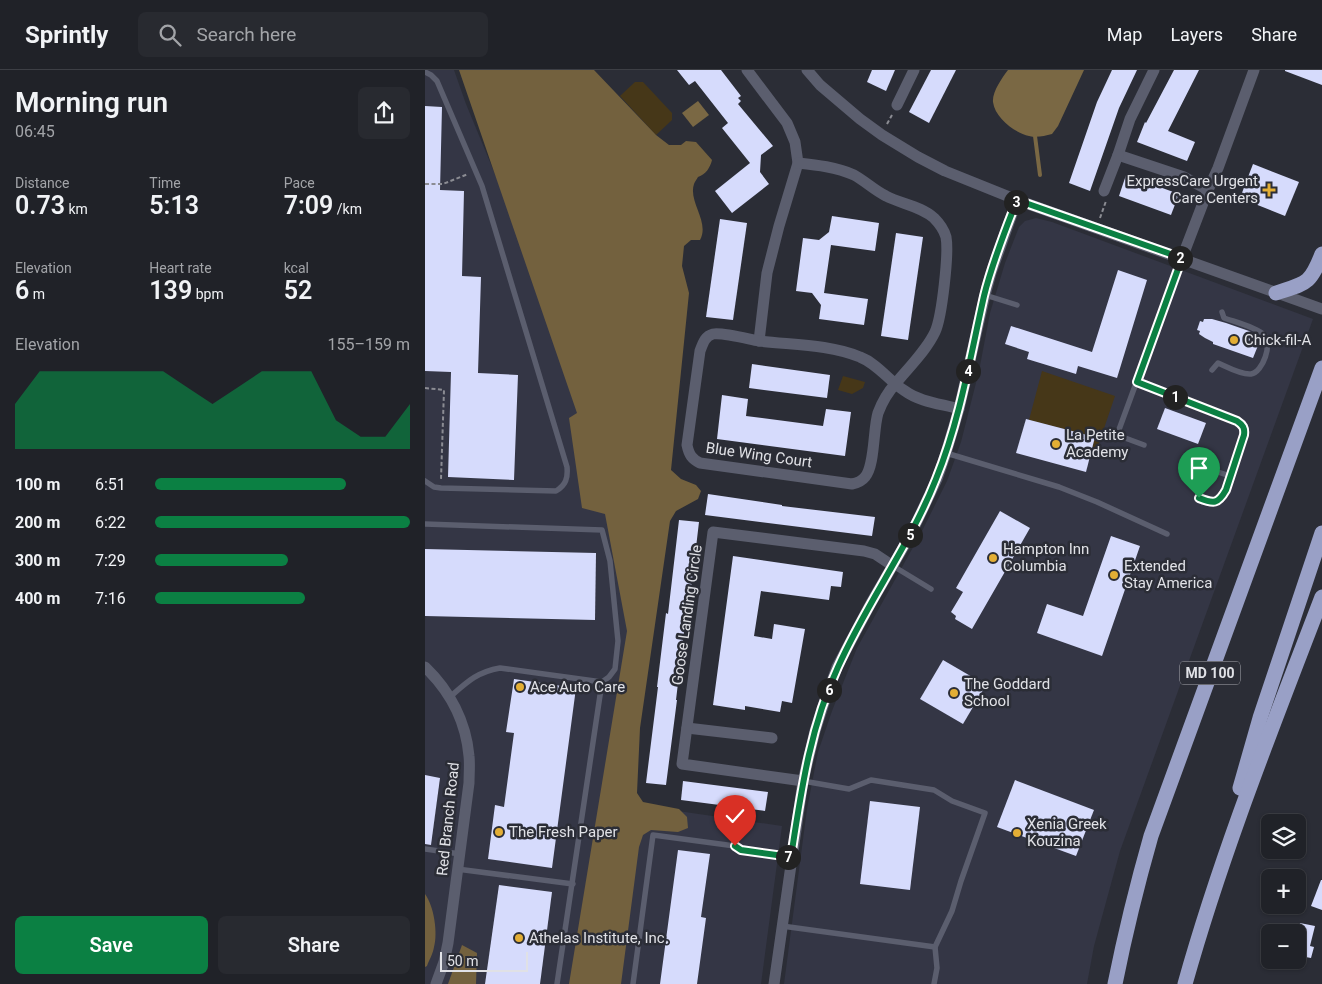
<!DOCTYPE html>
<meta charset="utf-8">
<style>
body{margin:0;font-family:Roboto,sans-serif;background:#282a30;color:#f1f3f6;height:100vh;display:flex;flex-direction:column;font-size:19px;white-space:nowrap}
*{box-sizing:border-box;margin:0}
p{font-size:16px;color:#a2a4a8}
.icon{flex:none;width:28px;height:28px;fill:none;stroke:currentColor;stroke-width:2;stroke-linecap:round;stroke-linejoin:round}
.map{position:relative;flex:1;overflow:hidden}
.drawer{display:flex;flex-direction:column;background:#202228;width:425px}
.drawer>*{flex:none}
.tools{position:absolute;left:836px;top:744px;display:grid;gap:10px}
.tools a{display:grid;place-items:center;width:45px;height:45px;border-radius:8px;background:#202228;box-shadow:0 1px 4px #0004,0 0 0 1px #3d3f45;font-size:25px}
.scale{position:absolute;left:15px;bottom:12px;width:88px;box-sizing:border-box;padding-left:5px;border:2px solid #e0e1e6;border-top:0;font-size:14px;line-height:18px;white-space:nowrap;color:#e0e1e6;-webkit-text-stroke:4px #2b2d36;paint-order:stroke}
.pin{position:absolute;display:grid;place-items:center;width:42px;height:42px;color:#fff;margin:-51px -21px;border-radius:50% 50% 50% 0;rotate:-45deg;box-shadow:0 0 5px #0007}
.pin .icon{rotate:45deg}
.km{position:absolute;width:25px;height:25px;margin:-12px;border-radius:50%;background:#222;color:#fff;font-size:14px;line-height:25px;text-align:center}
.round{display:grid;place-items:center;flex:none;width:52px;height:52px;border-radius:8px;background:#282a30}
.summary{display:flex;align-items:center;justify-content:space-between;height:85px;padding:0 15px}
h1{font-size:28px;font-weight:600;line-height:38px}
.metrics{display:grid;grid-template-columns:repeat(3,1fr);gap:8px;height:85px;padding:5px 15px}
.metrics div{display:grid;align-content:center}
.metrics b{font-size:25px;font-weight:600}
.metrics small{font-size:14px;font-weight:400}
.metrics p{font-size:14px}
.chart{height:140px;padding:10px 15px}
.chart p{display:flex;justify-content:space-between}
.chart svg{width:100%;height:90px;margin-top:5px;fill:#0b8043;opacity:.7}
.cta{display:flex;gap:10px;margin-top:auto;padding:10px 15px}
.cta a{flex:1;height:58px;border-radius:8px;background:#0b8043;color:#fff;font-size:20px;font-weight:600;line-height:58px;text-align:center}
.cta a+a{background:#282a30;color:#f1f3f6}
ul{padding:0 15px;list-style:none;font-size:16px}
li{display:grid;grid-template-columns:80px 60px 1fr;align-items:center;height:38px}
li i{height:12px;border-radius:6px;background:#0b8043}
header{display:flex;align-items:center;gap:30px;box-sizing:border-box;height:70px;padding:0 25px;background:#202228;border-bottom:1px solid #3d3f45}
header strong{font-size:24px}
nav{display:flex;gap:28px;margin-inline-start:auto;font-size:18px}
.search{width:350px;height:45px;background:#282a30;display:flex;align-items:center;gap:12px;box-sizing:border-box;padding:0 18px;border-radius:8px;color:#a2a4a8;font-size:19px}
main{display:flex;flex:1;min-height:0}
.map>svg:first-child{display:block}
.built{fill:#343645}
.green{fill:#463718}
.forest{fill:#73613e}
.water{fill:#7a6844}
.lines{fill:none;stroke-linecap:round;stroke-linejoin:round}
.stream{stroke:#7a6844;stroke-width:4}
.building{fill:#d6dbfc}
.path{stroke:#8b8c93;stroke-width:2;stroke-dasharray:4 2.5;stroke-linecap:butt}
.service{stroke:#5b5e6e;stroke-width:5.5}
.minor{stroke:#5b5e6e;stroke-width:11}
.motorway{stroke:#99a0c6;stroke-width:15}
.route-casing{stroke:#fff;stroke-width:10}
.route{stroke:#0b8043;stroke-width:6}
.poi-dot{fill:#e3ae35;stroke:#2b2d36;stroke-width:2}
.labels{text-anchor:middle;stroke-width:5;stroke-linejoin:round;paint-order:stroke}
.shield{fill:#2b2d36;stroke:#aaabb1;stroke-width:1}
.shield-label{font-size:14px;font-weight:bold;fill:#e0e1e6}
.poi-label{font-size:15px;fill:#e0e1e6;stroke:#2b2d36;text-anchor:start}
.street-label{font-size:15px;fill:#e0e1e6;stroke:#2b2d36}
</style>
<header>
<strong>Sprintly</strong>
<div class="search"><svg class="icon" aria-label="search" viewBox="0 0 24 24"><circle cx="10" cy="10" r="6"/><path d="M15 15l6 6"/></svg>Search here</div>
<nav><a>Map</a><a>Layers</a><a>Share</a></nav>
</header>
<main>
<section class="drawer">
<div class="summary"><div><h1>Morning run</h1><p>06:45</p></div><a class="round"><svg class="icon" aria-label="share" viewBox="0 0 24 24"><path d="M12 15V3M7 8l5-5 5 5M5 13v7h14v-7"/></svg></a></div>
<div class="metrics">
<div><p>Distance</p><b>0.73<small> km</small></b></div>
<div><p>Time</p><b>5:13</b></div>
<div><p>Pace</p><b>7:09<small> /km</small></b></div>
</div>
<div class="metrics">
<div><p>Elevation</p><b>6<small> m</small></b></div>
<div><p>Heart rate</p><b>139<small> bpm</small></b></div>
<div><p>kcal</p><b>52</b></div>
</div>
<div class="chart"><p><span>Elevation</span>155–159 m</p>
<svg viewBox="0 0 160 44" preserveAspectRatio="none"><path d="M0 44V22L10 6L20 6L30 6L40 6L50 6L60 6L70 14L80 22L90 14L100 6L110 6L120 6L130 30L140 38L150 38L160 22V44z"/></svg>
</div>
<ul>
<li><b>100 m</b>6:51<i style="width:75%"></i></li>
<li><b>200 m</b>6:22<i style="width:100%"></i></li>
<li><b>300 m</b>7:29<i style="width:52%"></i></li>
<li><b>400 m</b>7:16<i style="width:59%"></i></li>
</ul>
<div class="cta"><a>Save</a><a>Share</a></div>
</section>
<div class="map">
<svg width="897" height="914" viewBox="0 0 897 914">
<rect width="100%" height="100%" fill="#2b2d36"/>
<g class="built">
<path d="M0 0H29L41 34 72 109 220 529 198 733 357 756 336 914H0Z"/>
<path d="M611 148 627 152 888 249 695 781 669 876 662 914H359L382 739 393 682 407 641 432 578 496 463 522 411 536 372 554 301 565 243 580 193 594 157 600 151Z"/>
</g>
<g class="green">
<path d="M210 12H218L247 43V50L231 65 195 26Z"/>
<path d="M617 301 690 326 671 382 667 380 670 367 604 350Z"/>
<path d="M418 306 440 312 438 318 427 324 413 320Z"/>
</g>
<g class="forest">
<path d="M34 0H169L231 65 244 75H256L261 71 271 72 287 90C285 98 281 104 273 107 272 109 270 111 269 114 263 132 285 152 275 170H266L259 176 257 196 264 223 246 400 256 409 271 415 276 421 273 429 251 441 245 451 215 658 212 723 218 732 254 739 262 747 263 758 253 762 226 760 218 765 214 777 196 914H144L202 561 180 444 157 438 144 348 152 343Z"/>
<path d="M0 824C9 836 13 863 9 877 8 884 4 890 2 896L0 897Z"/>
<path d="M37 875 52 883 51 914H23Z"/>
</g>
<g class="water">
<path d="M583 0H659L633 56 627 64C619 66 612 68 604 66 590 63 570 48 568 32 567 22 577 8 583 0Z"/>
<path d="M273 31 284 45 268 57 257 43Z"/>
</g>
<g class="lines">
<path class="stream" d="M610 66 615 105"/>
</g>
<g class="building">
<path d="M252 0H296L316 26 313 28 316 31 313 34 348 76 336 85 335 102 344 114 307 143 290 121 325 93 297 58 303 53 270 11 264 15Z"/>
<path d="M447 0H470L461 21 442 12Z"/>
<path d="M506 0H531L504 53 484 42Z"/>
<path d="M687 0H712L694 38 665 121 644 113 672 32Z"/>
<path d="M749 0H774L743 61 770 72 762 91 712 72 720 52 721 53Z"/>
<path d="M860 0H897V15L860 1Z"/>
<path d="M0 36 17 37 15 120 39 121 37 206 56 207 53 303 93 305 89 410 23 407 26 302 0 301Z"/>
<path d="M828 94 874 112 860 146 815 128Z"/>
<path d="M701 105 754 124 746 145 694 126Z"/>
<path d="M407 146 454 153 450 181 406 175 399 223 443 229 439 255 394 249 396 235 387 223 371 221 378 168 394 170 404 162Z"/>
<path d="M295 149 322 153 308 250 281 247Z"/>
<path d="M471 163 498 167 483 270 456 266Z"/>
<path d="M693 200 722 210 692 308 653 296 651 304 602 289 604 282 580 274 586 256 667 282Z"/>
<path d="M779 249H787L801 253 824 261 833 266 832 267 836 268 828 288 788 274V272L780 268 774 264 775 261 772 260 775 251 778 252Z"/>
<path d="M327 294 405 305 402 328 324 318Z"/>
<path d="M297 325 323 329 321 346 398 356 401 339 426 342 420 386 292 369Z"/>
<path d="M740 338 781 353 773 374 732 359Z"/>
<path d="M601 349 670 367 661 402 591 383Z"/>
<path d="M283 424 357 435V436L450 447 447 466 280 445Z"/>
<path d="M575 441 605 458 547 559 530 549 531 546 526 542 538 522 531 518Z"/>
<path d="M254 450 274 452 264 537H262L251 630H252L241 715 221 713 233 617H232L241 543 243 544Z"/>
<path d="M686 466 715 476 677 586 612 563 622 534 658 546Z"/>
<path d="M0 479 171 483 170 550 0 546Z"/>
<path d="M308 486 418 502 416 517 406 516 404 530 336 521 329 566 347 569 349 554 380 559 367 633 357 631 355 642 320 636V640L288 635Z"/>
<path d="M518 590 561 615 538 654 495 629Z"/>
<path d="M89 609 151 618 127 798 63 789 70 735 79 737 89 663 81 662Z"/>
<path d="M0 705 15 708 6 775 0 774Z"/>
<path d="M590 710 669 740 651 786 572 757Z"/>
<path d="M258 711 343 722 340 741 256 730Z"/>
<path d="M445 731 495 737 485 820 435 814Z"/>
<path d="M253 780 285 784 276 847 281 848 272 914H235Z"/>
<path d="M896 810H897V840L886 836Z"/>
<path d="M74 815 127 822 115 914H60Z"/>
<path d="M875 853 890 856 885 876 889 877 886 888 875 886 877 880 872 879V862Z"/>
</g>
<g class="lines">
<g class="path">
<path d="M462 54 467 45"/>
<path d="M0 114H18L43 104"/>
<path d="M675 148 681 131"/>
<path d="M0 318 19 320 16 409"/>
</g>
<g class="service">
<path d="M0 2 6 5 12 11 57 116 142 397C143 408 141 415 131 421L16 418 9 417 0 411"/>
<path d="M560 225 592 235"/>
<path d="M787 300 793 293C802 297 816 305 826 304 838 302 848 273 839 265 831 257 810 252 799 248L797 242"/>
<path d="M712 313 812 351C819 355 820 358 819 365L805 406"/>
<path d="M719 375 692 365 757 188"/>
<path d="M521 383 634 417 672 432 742 464"/>
<path d="M774 428C797 437 799 425 805 406L784 399"/>
<path d="M0 454 177 460 185 491 193 571 190 599 184 607 177 612 75 598C52 602 42 612 25 627"/>
<path d="M468 496 506 519"/>
<path d="M0 779 35 784"/>
<path d="M32 799 148 814"/>
<path d="M357 856 510 877 527 841 536 811 560 743 527 731 509 720 446 710 424 719 378 711"/>
<path d="M132 914 177 612"/>
<path d="M208 914 228 765 310 776 317 780 366 787"/>
<path d="M509 914 512 898 510 877"/>
</g>
<g class="minor">
<path d="M322 0 362 53 370 72 373 93 354 156 342 203 334 271"/>
<path d="M382 0 395 15 435 49 457 65 493 87 520 101 592 130 897 239"/>
<path d="M729 0 705 49 693 85 759 107 783 120"/>
<path d="M472 35 489 0"/>
<path d="M373 93C392 95 411 97 429 105 440 111 449 120 461 126 476 134 496 136 509 148 514 153 519 160 521 167 524 183 517 247 510 262 501 281 484 297 471 313 463 322 457 332 453 343 448 359 450 396 440 407 437 411 432 413 427 414L275 393C267 389 264 385 262 375L275 281C278 273 280 266 288 264 297 262 323 269 334 271 366 275 404 274 435 287 453 294 464 311 480 321 495 332 517 334 534 339"/>
<path d="M679 121 693 85"/>
<path d="M757 188 783 120 793 98 829 0"/>
<path d="M0 597C25 621 41 652 44 686 45 695 44 704 44 713L23 873 19 892 11 914"/>
<path d="M262 658 347 668"/>
<path d="M378 711 257 694 288 462 439 481 450 484 468 496"/>
<path d="M349 914 378 711 390 661 398 636 412 597 446 533 486 464 512 409 521 383 534 339 560 225 566 203 592 130"/>
</g>
<g class="motorway">
<path d="M851 223C881 213 885 215 897 184"/>
<path d="M815 718 835 648 897 463"/>
<path d="M690 914C700 864 712 815 726 766L897 298"/>
<path d="M760 914C797 782 848 655 897 527"/>
</g>
</g>
<g class="lines">
<g class="route-casing">
<path id="route" d="M310 776 316 780 366 787C376 722 385 657 413 597 442 532 485 475 511 409 535 350 545 288 559 226 567 193 580 161 592 130L757 188 712 312 812 351C818 355 820 358 819 365L801 420C793 434 789 434 774 428"/>
</g>
<use href="#route" class="route"/>
</g>
<g class="poi-dot">
<path d="M841.5 112.5h5v5h5v5h-5v5h-5v-5h-5v-5h5z"/>
<circle cx="809" cy="270" r="5"/>
<circle cx="631" cy="374" r="5"/>
<circle cx="568" cy="488" r="5"/>
<circle cx="689" cy="505" r="5"/>
<circle cx="95" cy="617" r="5"/>
<circle cx="529" cy="623" r="5"/>
<circle cx="74" cy="762" r="5"/>
<circle cx="592" cy="763" r="5"/>
<circle cx="94" cy="868" r="5"/>
</g>
<g class="labels">
<rect class="shield" x="755" y="591.5" width="60" height="23" rx="4"/>
<g class="shield-label">
<text x="785" y="608">MD 100</text>
</g>
<g class="poi-label">
<text x="833" y="116" text-anchor="end">ExpressCare Urgent<tspan x="833" dy="17">Care Centers</tspan></text>
<text x="819" y="275">Chick-fil-A</text>
<text x="641" y="370">La Petite<tspan x="641" dy="17">Academy</tspan></text>
<text x="578" y="484">Hampton Inn<tspan x="578" dy="17">Columbia</tspan></text>
<text x="699" y="501">Extended<tspan x="699" dy="17">Stay America</tspan></text>
<text x="539" y="619">The Goddard<tspan x="539" dy="17">School</tspan></text>
<text x="105" y="622">Ace Auto Care</text>
<text x="602" y="759">Xenia Greek<tspan x="602" dy="17">Kouzina</tspan></text>
<text x="84" y="767">The Fresh Paper</text>
<text x="104" y="873">Athelas Institute, Inc.</text>
</g>
<g class="street-label">
<text transform="translate(334 385) rotate(8)" y="5">Blue Wing Court</text>
<text transform="translate(262 545) rotate(-82)" y="5">Goose Landing Circle</text>
<text transform="translate(23 749) rotate(-84)" y="5">Red Branch Road</text>
</g>
</g>
</svg>
<div class="tools">
<a><svg class="icon" aria-label="layers" viewBox="0 0 24 24"><path d="M12 4l9 5-9 5-9-5zM3 14l9 5 9-5"/></svg></a>
<a>+</a>
<a>−</a>
</div>
<div class="scale">50 m</div>
<div class="pin" style="left:774px;top:428px;background:#1e9e55"><svg class="icon" aria-label="arrive" viewBox="0 0 24 24"><path d="M6 21V4h12l-3 4 3 4H6"/></svg></div>
<div class="pin" style="left:310px;top:776px;background:#d93025"><svg class="icon" aria-label="check" viewBox="0 0 24 24"><path d="M5 12l5 5 9-10"/></svg></div>
<b class="km" style="left:750px;top:327px">1</b>
<b class="km" style="left:755px;top:188px">2</b>
<b class="km" style="left:591px;top:132px">3</b>
<b class="km" style="left:543px;top:301px">4</b>
<b class="km" style="left:485px;top:465px">5</b>
<b class="km" style="left:404px;top:620px">6</b>
<b class="km" style="left:363px;top:787px">7</b>
</div>
</main>
